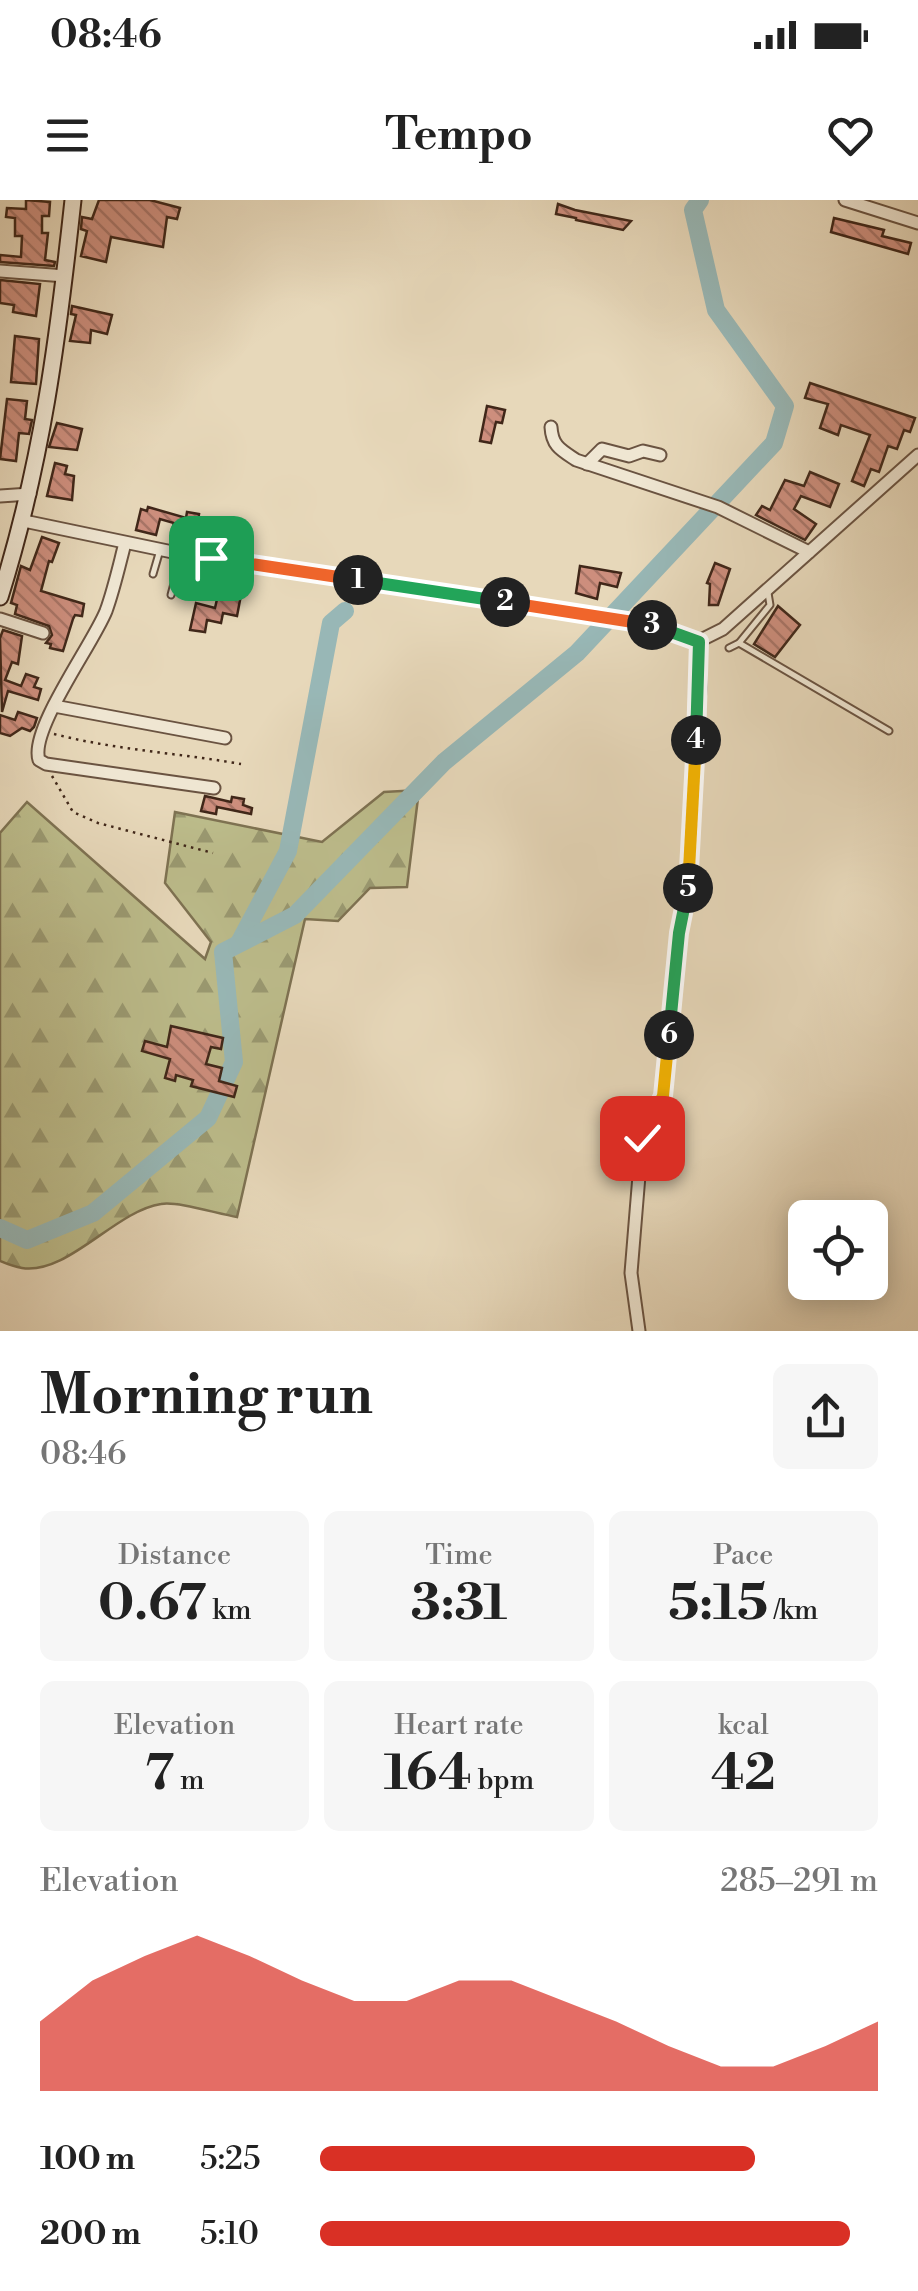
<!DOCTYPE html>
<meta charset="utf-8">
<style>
body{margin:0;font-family:"Libre Bodoni",serif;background:#f6f6f6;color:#222;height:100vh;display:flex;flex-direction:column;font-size:38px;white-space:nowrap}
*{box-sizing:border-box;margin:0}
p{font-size:32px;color:#767676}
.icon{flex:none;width:55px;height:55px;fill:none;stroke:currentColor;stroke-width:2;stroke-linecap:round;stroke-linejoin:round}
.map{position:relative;height:1131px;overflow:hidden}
.sheet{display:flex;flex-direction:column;background:#fff;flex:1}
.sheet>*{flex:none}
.buttons{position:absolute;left:788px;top:1000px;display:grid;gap:20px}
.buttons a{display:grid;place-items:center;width:100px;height:100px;border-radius:15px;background:#fff;box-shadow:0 5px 25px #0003;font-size:50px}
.pin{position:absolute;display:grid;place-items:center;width:85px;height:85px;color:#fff;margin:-42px;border-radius:20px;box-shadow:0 5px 15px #0006}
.km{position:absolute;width:50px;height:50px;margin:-25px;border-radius:50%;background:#222;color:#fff;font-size:28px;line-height:50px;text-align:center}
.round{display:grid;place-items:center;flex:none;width:105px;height:105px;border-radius:15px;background:#f6f6f6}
.head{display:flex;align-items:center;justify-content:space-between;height:170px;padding:0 40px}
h1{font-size:55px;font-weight:700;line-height:75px}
.figures{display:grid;grid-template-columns:repeat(3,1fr);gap:15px;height:170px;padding:10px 40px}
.figures div{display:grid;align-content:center;border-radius:15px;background:#f6f6f6;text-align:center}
.figures b{font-size:50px;font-weight:700}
.figures small{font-size:28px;font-weight:400}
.figures p{font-size:28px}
.chart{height:280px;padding:20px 40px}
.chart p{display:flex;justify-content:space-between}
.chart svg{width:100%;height:180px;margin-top:10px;fill:#d93025;opacity:.7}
ul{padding:0 40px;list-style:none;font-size:32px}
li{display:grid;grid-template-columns:160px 120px 1fr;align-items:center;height:75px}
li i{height:25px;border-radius:12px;background:#d93025}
.status{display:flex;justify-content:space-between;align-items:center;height:70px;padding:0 50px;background:#fff;direction:ltr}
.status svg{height:28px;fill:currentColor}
header{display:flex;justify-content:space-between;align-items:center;height:130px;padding:0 40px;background:#fff;font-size:45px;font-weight:700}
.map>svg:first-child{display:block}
.forest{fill:url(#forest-firs);stroke:#7e7252;stroke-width:2.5}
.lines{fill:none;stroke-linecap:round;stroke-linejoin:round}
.river{stroke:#98b8b7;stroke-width:18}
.building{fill:url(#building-back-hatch);stroke:#402719;stroke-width:2.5}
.lane-casing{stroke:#6a5341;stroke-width:9}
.street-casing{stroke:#6a5341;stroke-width:15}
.secondary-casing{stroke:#402719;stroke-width:19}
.path{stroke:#402719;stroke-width:2.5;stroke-dasharray:2.5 5;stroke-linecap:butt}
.lane{stroke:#efe6d2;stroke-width:5}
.street{stroke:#efe6d2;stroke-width:11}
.secondary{stroke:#efe6d2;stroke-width:15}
.split-1-casing{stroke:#fff;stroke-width:20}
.split-2-casing{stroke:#fff;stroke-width:20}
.split-3-casing{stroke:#fff;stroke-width:20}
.split-4-casing{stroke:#fff;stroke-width:20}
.split-5-casing{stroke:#fff;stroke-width:20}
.split-6-casing{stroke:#fff;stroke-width:20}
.split-7-casing{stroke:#fff;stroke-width:20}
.split-1{stroke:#f0652b;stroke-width:12}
.split-2{stroke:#22a559;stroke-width:12}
.split-3{stroke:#f0652b;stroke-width:12}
.split-4{stroke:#22a559;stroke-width:12}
.split-5{stroke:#f5b400;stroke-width:12}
.split-6{stroke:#22a559;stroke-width:12}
.split-7{stroke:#f5b400;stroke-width:12}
</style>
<div class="status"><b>08:46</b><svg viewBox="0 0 49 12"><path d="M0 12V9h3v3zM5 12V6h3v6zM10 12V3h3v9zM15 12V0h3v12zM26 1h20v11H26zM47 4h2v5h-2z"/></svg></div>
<header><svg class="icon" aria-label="menu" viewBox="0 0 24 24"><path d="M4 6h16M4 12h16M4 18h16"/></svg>Tempo<svg class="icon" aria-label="heart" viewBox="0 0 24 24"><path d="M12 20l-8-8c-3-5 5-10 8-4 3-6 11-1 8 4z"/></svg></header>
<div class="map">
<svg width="918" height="1131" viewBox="0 0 918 1131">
<defs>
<pattern id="forest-firs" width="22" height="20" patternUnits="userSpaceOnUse" patternTransform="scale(2.5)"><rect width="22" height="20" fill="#bcbc8b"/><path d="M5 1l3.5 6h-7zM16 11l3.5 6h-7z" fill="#9a9971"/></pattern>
<pattern id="building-back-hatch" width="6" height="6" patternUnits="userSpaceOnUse" patternTransform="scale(2.5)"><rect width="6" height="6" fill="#cd8e7d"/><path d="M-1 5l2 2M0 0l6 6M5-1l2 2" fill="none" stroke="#a87466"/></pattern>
</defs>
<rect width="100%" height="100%" fill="#e7d8ba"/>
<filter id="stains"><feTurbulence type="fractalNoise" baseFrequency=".002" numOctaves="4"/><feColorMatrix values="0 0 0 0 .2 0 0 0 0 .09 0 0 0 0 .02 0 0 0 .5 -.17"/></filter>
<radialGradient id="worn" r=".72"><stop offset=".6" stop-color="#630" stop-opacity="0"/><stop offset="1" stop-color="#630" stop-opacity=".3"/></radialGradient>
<path class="forest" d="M419 590 407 687 370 688 338 721 305 719 237 1017C218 1014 178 1001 161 1004 115 1011 68 1075 22 1068 15 1067 7 1064 0 1061V633L27 602 205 759 211 742 165 683 175 612 322 642 384 592Z"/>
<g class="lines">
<g class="river">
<path d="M239 743 288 651 331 423 345 411"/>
<path d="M0 1028 27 1040 93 1013 208 918 234 862 223 752 295 715 444 562 577 453 774 243 785 206 716 110 693 10 700 0"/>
</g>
</g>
<g class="building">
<path d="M26 0 50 2 49 16H42V33H48L45 60 55 62 54 66 0 62V55L21 57 22 36H15V18L6 17 7 8 26 9Z"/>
<path d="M99 0H150L180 8 177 19 167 17 163 47 111 37 106 62 81 56 87 31 81 29 82 17 92 19Z"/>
<path d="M558 4 575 10 631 21 623 30 576 20V18L556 14Z"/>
<path d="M834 18 884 30 882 36 911 43 908 54 831 32Z"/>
<path d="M0 80 40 84 36 116 13 112 14 105 0 103Z"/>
<path d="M72 106 112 115 107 134 91 130 90 143 70 141 76 115 71 114Z"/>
<path d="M15 136 39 139 36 184 11 182Z"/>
<path d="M810 183 915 218 910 232 904 230 897 249 888 246 879 272 871 269 864 286 852 281 870 235 841 225 838 235 820 228 828 204 805 198Z"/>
<path d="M7 199 27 201 25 219 32 220 29 234 19 233 16 261 0 259Z"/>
<path d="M487 206 505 210 502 223 496 222 491 243 480 241Z"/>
<path d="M57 223 82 229 77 250 49 247Z"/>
<path d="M55 263 67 266 65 274 74 276 72 300 47 296Z"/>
<path d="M810 272 839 284 830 307 801 296 794 309 816 324 805 340 756 315 762 306 770 310 785 280 804 286Z"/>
<path d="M148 307 186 318 187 312 199 314 196 334 172 330 174 323 160 319 156 335 136 330 141 309 147 311Z"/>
<path d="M42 337 59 343 52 362 49 361 41 391 84 404 82 416 75 415 73 419 63 451 50 448 51 444 46 443 52 435 49 426 15 414 17 405 11 403 21 366 30 370Z"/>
<path d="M715 363 730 369 718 405H709L710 384 707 383Z"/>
<path d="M580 366 621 373 617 387 600 383 597 399 576 393Z"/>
<path d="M227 392 241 395 237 416 223 413 221 423 207 420 205 432 190 430 196 403 215 408 218 395 226 396Z"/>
<path d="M778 406 800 425 775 457 754 444Z"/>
<path d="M3 430 22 436 18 464 12 462 5 480 21 486 26 474 38 478 34 487 41 489 38 500 8 491 2 512 0 438Z"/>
<path d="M18 512 37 518 34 527 30 531 22 528 10 536 0 533V515L15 520Z"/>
<path d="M205 596 231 602 232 597 244 599 243 605 252 608 251 614 217 607 216 614 201 611Z"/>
<path d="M171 826 223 838 221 849 211 847 206 864 222 868 219 881 237 886 234 897 191 886 193 880 176 875 175 881 165 878 170 859 142 851 145 841 167 847Z"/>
</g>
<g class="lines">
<g class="lane-casing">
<g id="lane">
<path d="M153 374 160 350"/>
<path d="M171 395 181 357"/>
<path d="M739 443 889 531"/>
<path d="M729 448 739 443 770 405 768 393"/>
</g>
</g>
<g class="street-casing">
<g id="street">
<path d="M845 0 918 23"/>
<path d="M0 71 65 76"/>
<path d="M551 227C552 246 561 250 576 260L718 307 809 352"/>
<path d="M587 264 602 249 629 256 643 251 660 255"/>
<path d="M0 296 30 294"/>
<path d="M24 321 182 354 624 419 699 441 723 429 918 255"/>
<path d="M125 343C119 366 114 389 106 411 93 444 29 530 39 560L46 564 214 588"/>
<path d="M0 419 43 433"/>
<path d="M54 506 225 538"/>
<path d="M639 1131 631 1073 642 939 663 896 679 733 689 683 700 487 699 441"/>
</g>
</g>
<g class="secondary-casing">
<path id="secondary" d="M0 397C42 263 58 139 73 0"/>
</g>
<g class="path">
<path d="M54 534C116 550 178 553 241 564"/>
<path d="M52 576 73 612 98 623 213 653"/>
</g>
<use href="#lane" class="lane"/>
<use href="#street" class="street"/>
<use href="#secondary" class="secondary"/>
</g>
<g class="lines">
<g class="split-1-casing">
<path id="split-1" d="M211 358 358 380"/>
</g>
<g class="split-2-casing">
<path id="split-2" d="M358 380 505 402"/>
</g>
<g class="split-3-casing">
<path id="split-3" d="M505 402 652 425"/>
</g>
<g class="split-4-casing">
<path id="split-4" d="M652 425 699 442 696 540"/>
</g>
<g class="split-5-casing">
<path id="split-5" d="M688 688 696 540"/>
</g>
<g class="split-6-casing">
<path id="split-6" d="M669 835 679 733 688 688"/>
</g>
<g class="split-7-casing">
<path id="split-7" d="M642 938 663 896 669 835"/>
</g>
<use href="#split-1" class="split-1"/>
<use href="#split-2" class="split-2"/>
<use href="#split-3" class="split-3"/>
<use href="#split-4" class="split-4"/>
<use href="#split-5" class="split-5"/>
<use href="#split-6" class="split-6"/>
<use href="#split-7" class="split-7"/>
</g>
<rect width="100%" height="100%" filter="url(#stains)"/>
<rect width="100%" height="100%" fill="url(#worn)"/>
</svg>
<div class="buttons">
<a><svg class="icon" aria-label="locate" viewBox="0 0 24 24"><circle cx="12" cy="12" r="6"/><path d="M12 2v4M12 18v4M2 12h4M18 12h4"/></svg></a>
</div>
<div class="pin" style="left:211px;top:358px;background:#1e9e55"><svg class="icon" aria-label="arrive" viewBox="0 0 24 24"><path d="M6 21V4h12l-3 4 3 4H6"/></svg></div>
<div class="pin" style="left:642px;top:938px;background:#d93025"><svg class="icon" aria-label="check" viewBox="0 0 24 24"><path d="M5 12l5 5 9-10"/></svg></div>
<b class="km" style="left:358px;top:380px">1</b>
<b class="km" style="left:505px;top:402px">2</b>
<b class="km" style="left:652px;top:425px">3</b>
<b class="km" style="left:696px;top:540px">4</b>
<b class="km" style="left:688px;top:688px">5</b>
<b class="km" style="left:669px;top:835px">6</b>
</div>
<section class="sheet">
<div class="head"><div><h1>Morning run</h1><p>08:46</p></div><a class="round"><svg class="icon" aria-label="share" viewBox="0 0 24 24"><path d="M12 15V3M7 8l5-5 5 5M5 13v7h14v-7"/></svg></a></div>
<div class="figures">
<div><p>Distance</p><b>0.67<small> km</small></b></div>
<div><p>Time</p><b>3:31</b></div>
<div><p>Pace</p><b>5:15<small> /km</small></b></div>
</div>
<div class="figures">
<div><p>Elevation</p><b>7<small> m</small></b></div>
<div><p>Heart rate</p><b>164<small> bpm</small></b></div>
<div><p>kcal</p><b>42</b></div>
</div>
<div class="chart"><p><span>Elevation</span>285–291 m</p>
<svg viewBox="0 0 160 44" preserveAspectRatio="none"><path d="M0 44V27L10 17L20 11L30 6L40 11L50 17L60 22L70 22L80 17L90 17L100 22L110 27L120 33L130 38L140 38L150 33L160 27V44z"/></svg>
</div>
<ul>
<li><b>100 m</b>5:25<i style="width:78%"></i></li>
<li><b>200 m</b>5:10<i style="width:95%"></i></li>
</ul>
</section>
